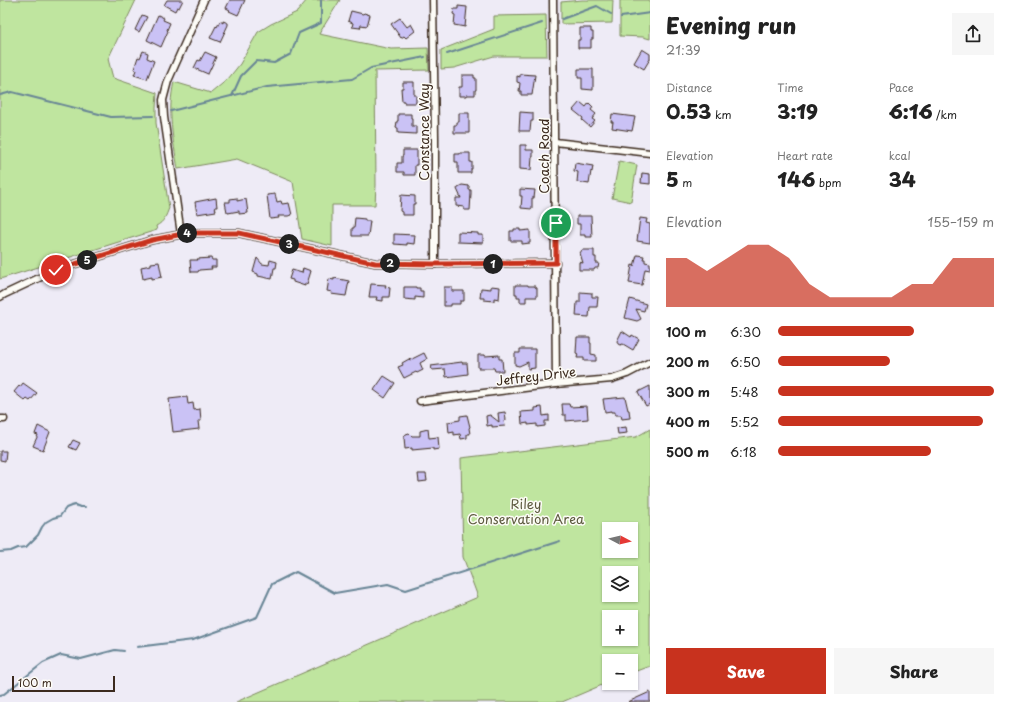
<!DOCTYPE html>
<meta charset="utf-8">
<style>
body{margin:0;font-family:"Playpen Sans",sans-serif;background:#f6f6f6;color:#222;height:100vh;display:flex;flex-direction:column;font-size:15px;white-space:nowrap}
*{box-sizing:border-box;margin:0}
p{font-size:13px;color:#767676}
.icon{flex:none;width:22px;height:22px;fill:none;stroke:currentColor;stroke-width:2;stroke-linecap:round;stroke-linejoin:round}
.map{position:relative;flex:1;overflow:hidden}
.drawer{display:flex;flex-direction:column;background:#fff;width:360px}
.drawer>*{flex:none}
.needle{width:26px;rotate:97deg}
.buttons{position:absolute;left:602px;top:522px;display:grid;gap:8px}
.buttons a{display:grid;place-items:center;width:36px;height:36px;border-radius:0px;background:#fff;box-shadow:0 1px 3px #0004;font-size:20px}
.scale{position:absolute;left:12px;bottom:10px;width:103px;box-sizing:border-box;padding-left:4px;border:2px solid #3b2a1e;border-top:0;font-size:11px;line-height:14px;white-space:nowrap;color:#3b2a1e;-webkit-text-stroke:3px #fdfcf7;paint-order:stroke}
.pin{position:absolute;display:grid;place-items:center;width:34px;height:34px;color:#fff;margin:-17px;border:2px solid #fff;border-radius:50%;box-shadow:0 1px 4px #0007}
.km{position:absolute;width:20px;height:20px;margin:-10px;border-radius:50%;background:#222;color:#fff;font-size:11px;line-height:20px;text-align:center}
.round{display:grid;place-items:center;flex:none;width:42px;height:42px;border-radius:0px;background:#f6f6f6}
.head{display:flex;align-items:center;justify-content:space-between;height:68px;padding:0 16px}
h1{font-size:22px;font-weight:800;line-height:30px}
.stats{display:grid;grid-template-columns:repeat(3,1fr);gap:6px;height:68px;padding:4px 16px}
.stats div{display:grid;align-content:center}
.stats b{font-size:20px;font-weight:800}
.stats small{font-size:11px;font-weight:400}
.stats p{font-size:11px}
.chart{height:112px;padding:8px 16px}
.chart p{display:flex;justify-content:space-between}
.chart svg{width:100%;height:72px;margin-top:4px;fill:#c8321e;opacity:.7}
.action{display:flex;gap:8px;margin-top:auto;padding:8px 16px}
.action a{flex:1;height:46px;border-radius:0px;background:#c8321e;color:#fff;font-size:16px;font-weight:800;line-height:46px;text-align:center}
.action a+a{background:#f6f6f6;color:#222}
ul{padding:0 16px;list-style:none;font-size:13px}
li{display:grid;grid-template-columns:64px 48px 1fr;align-items:center;height:30px}
li i{height:10px;border-radius:5px;background:#c8321e}
main{display:flex;flex:1;min-height:0}
.map>svg:first-child{display:block}
.green{fill:#bfe59f;stroke:#7d885e;fill-rule:evenodd}
.lines{fill:none;stroke-linecap:round;stroke-linejoin:round}
.stream{stroke:#678595;stroke-width:2}
.building{fill:#cac2f5;stroke:#3b2a1e}
.minor-casing{stroke:#3b2a1e;stroke-width:9}
.minor{stroke:#fdfcf7;stroke-width:6}
.route-casing{stroke:#fff;stroke-width:8}
.route{stroke:#c8321e;stroke-width:5}
.labels{text-anchor:middle;stroke-width:3;stroke-linejoin:round;paint-order:stroke}
.street-label{font-size:13px;fill:#3b2a1e;stroke:#fdfcf7}
.park-label{font-size:13px;fill:#5c593e;stroke:#fdfcf7}
</style>
<main>
<div class="map">
<svg width="650" height="702" viewBox="0 0 650 702">
<rect width="100%" height="100%" fill="#eeebf6"/>
<filter id="ink" filterUnits="userSpaceOnUse"><feTurbulence type="fractalNoise" baseFrequency=".025" numOctaves="2"/><feDisplacementMap in="SourceGraphic" scale="8" xChannelSelector="R" yChannelSelector="G"/><feConvolveMatrix kernelMatrix="1 2 1 2 8 2 1 2 1" color-interpolation-filters="sRGB"/></filter>
<g filter="url(#ink)">
<g class="green">
<path d="M0 0H136L108 59 113 78 157 93 156 108V123L169 208C166 216 164 222 156 226L157 230 0 279Z"/>
<path d="M307 0H340L319 34 391 49 428 48 429 70 375 71 376 185 375 205H332V246L302 239 293 182 237 159 178 169C173 140 167 111 174 82L211 93 228 79 240 64 258 32 271 24 297 12Z"/>
<path d="M582 0H613L612 23 561 24V2Z"/>
<path d="M620 0H650V39L643 37 620 36Z"/>
<path d="M546 15 547 56H494L454 68 441 69V50L494 29V16Z"/>
<path d="M619 161 637 165 631 202 612 198Z"/>
<path d="M650 429V666L648 667H647L631 673V661H609V682L562 702H236L478 597 463 557 461 458 636 437ZM609 529H631V551H609ZM609 573H631V595H609ZM609 617H631V639H609Z"/>
</g>
<g class="lines">
<g class="stream">
<path d="M621 17 650 13"/>
<path d="M562 19 597 6 611 14"/>
<path d="M447 54 542 23"/>
<path d="M0 95 12 92 111 117 153 116"/>
<path d="M232 96 241 76 256 61 274 63 291 54 299 33 321 23V0"/>
<path d="M171 111 267 87 352 79 371 68 425 57"/>
<path d="M0 552 11 551 18 548 26 547 38 535 42 527 46 522 53 518 60 516 66 508 71 506 75 505 80 507H85"/>
<path d="M137 647 193 640 257 617 272 584 296 572 335 593 388 584 406 590 560 541"/>
<path d="M0 695 4 694 43 663 61 655 81 659 115 650 124 651"/>
</g>
</g>
<g class="building">
<path d="M167 0H183L179 8 177 7 175 11 164 5Z"/>
<path d="M230 0H245L238 15 229 11 230 10 226 8Z"/>
<path d="M458 6 467 7 465 27 454 25 455 15 453 14 454 9H458Z"/>
<path d="M351 11 363 14 364 13 370 15 367 26 361 25 360 28 352 27 353 23 348 21Z"/>
<path d="M142 15 147 17 139 32 135 30Z"/>
<path d="M158 15 164 18 163 20 170 23 167 30 168 31 161 47 147 40Z"/>
<path d="M400 18 407 27 411 24 415 31 406 38 404 36 401 38 391 24Z"/>
<path d="M220 21 223 23V21L228 23V25L220 42 210 38 216 26 217 27Z"/>
<path d="M580 28H591V32H593V39H591V48H578V40H580Z"/>
<path d="M642 49 650 54V59L644 69 634 63Z"/>
<path d="M143 51 148 53 147 58 154 61 147 79 134 75 136 70 134 69 138 57 140 58Z"/>
<path d="M205 52 216 57 208 74 194 68 198 60 200 61Z"/>
<path d="M578 69H593V90L582 89V78H578Z"/>
<path d="M520 74 535 75 532 95H521V91H519L520 83 517 82V76L520 77Z"/>
<path d="M462 75H474V78H476V90H475V95H466V96H459V87H462Z"/>
<path d="M403 82H414V95H416V103H404V101H402L401 88H403Z"/>
<path d="M580 102 586 107 589 103 593 107 591 110 596 114 592 119 595 121 590 127 582 120 583 118 573 110Z"/>
<path d="M520 112 533 113V121H531L530 131H519Z"/>
<path d="M459 113H469V133H454V125H457V122H459Z"/>
<path d="M398 114H411V118H412V126H416V134L398 133V128H396L397 121H398Z"/>
<path d="M612 114 635 117 632 131 612 128 613 122H611Z"/>
<path d="M520 145H526V150H533V157H532L531 170 520 169Z"/>
<path d="M403 150H417V165H415V175H404V172H397V163H402V156H403Z"/>
<path d="M460 153H470V162H472V169H471V173H458V162H455V154H460Z"/>
<path d="M575 163 593 166 592 172 591 171 589 184 577 182 578 172 574 171Z"/>
<path d="M642 173 650 174V184L641 183Z"/>
<path d="M462 185 469 186V190H471V194L470 210H464V207L456 206V198H461L457 189 458 187Z"/>
<path d="M520 189 535 190 534 198H532V209L521 208 522 196H520Z"/>
<path d="M275 194 277 202 281 201 282 204 289 203 292 215 288 216H278L279 218 270 219 267 195Z"/>
<path d="M401 195 415 196V204H413V215H402V212L400 211Z"/>
<path d="M216 198 217 207H215L216 211 197 214 195 202Z"/>
<path d="M237 198V201L246 199 248 213 239 214V211L228 213V212H227L225 202H230V199Z"/>
<path d="M577 216H591L592 237H585V235H580V224H577Z"/>
<path d="M355 218 365 219V221H370L368 236H352V228H354Z"/>
<path d="M640 218 647 219 646 223 650 224V243L637 241Z"/>
<path d="M514 229H520V231L530 230V243L522 244V241H510V231H514Z"/>
<path d="M458 232 478 233V235H483V243L458 242Z"/>
<path d="M394 234 415 235 414 244 407 243V245L394 244Z"/>
<path d="M582 250H594V257H596V263H599L598 268H595L594 270H579V262L583 263 580 253Z"/>
<path d="M637 255 644 256 643 259H645V262L650 263V270L645 269 642 285 629 283 632 265 634 266Z"/>
<path d="M211 258 212 260H216V267H211L212 269 199 270 198 272H191L190 260H198L197 259Z"/>
<path d="M257 258 262 264 269 265 270 260 277 262 276 268H274L272 279 258 276V274L253 272Z"/>
<path d="M159 262 162 277 152 279V277L143 279 141 267 151 265V263Z"/>
<path d="M303 268 311 271 307 284 305 283V286L293 282V280L289 279 292 270 302 273Z"/>
<path d="M334 278 349 281 346 296 331 294 332 292 327 291 329 279 334 280Z"/>
<path d="M371 284 386 285 385 287 390 288 389 297H383V301L376 300 377 297H369Z"/>
<path d="M515 285H528V286H535V287L537 288V297H526V302H520V297H517V294H515Z"/>
<path d="M491 286 500 287 499 299 494 298V301L484 300V298H480L481 288 491 289Z"/>
<path d="M404 287H416V288H420V291H423V298L415 297V300L404 299Z"/>
<path d="M444 287H452V291H464V301H460V304H451V306H444Z"/>
<path d="M580 292 592 293V297H598L597 307H590L589 317 576 316 577 302H580Z"/>
<path d="M630 299 646 304 644 311 636 309 641 319 637 321 625 318Z"/>
<path d="M622 331 631 337 632 335 639 339 633 350 623 344 620 345 618 344 617 341Z"/>
<path d="M577 337H590V343H591V354L596 355V361H584V358H577L578 354 576 353Z"/>
<path d="M520 349H535V368L528 369V362L519 366 515 365V353H520Z"/>
<path d="M424 353 427 359 420 363 423 370 417 373 416 372 404 378 398 367 403 365 402 363 409 359 410 360Z"/>
<path d="M478 355H485V356L499 355V359H502L503 371H495L494 368H478Z"/>
<path d="M462 362V363H467L468 374 446 377 445 369 432 370 431 366Z"/>
<path d="M384 376 395 383 385 398 374 390Z"/>
<path d="M23 383 37 393 30 401 27 399 25 401 14 392 19 386 20 387Z"/>
<path d="M650 386V404L646 406 638 392Z"/>
<path d="M187 397 188 404 193 403 194 410 200 409 201 421H198L199 429 173 432 169 399Z"/>
<path d="M625 397 628 410H629L630 418 622 419 621 415H615V412H611V411L605 412 603 399Z"/>
<path d="M562 404H569L570 407 587 406 588 419 566 421V415H563Z"/>
<path d="M542 407 543 416 549 415V421H545V426L537 427V424L528 425V423L522 424 521 412 535 411V408Z"/>
<path d="M505 412 506 420 504 421 505 426 492 427V425L487 426 486 416 490 415 499 422 498 413Z"/>
<path d="M467 415 470 427 469 428 470 434H467V438L461 439 460 434 454 435V432L449 433 448 422 460 420V416Z"/>
<path d="M38 426 50 432 43 450 33 446 38 435 35 434Z"/>
<path d="M626 427 627 433 618 434 617 428Z"/>
<path d="M428 429 429 438 438 437 439 449 433 450V448L412 450V448L405 449 404 437 406 434 409 433 412 436H420V431Z"/>
<path d="M73 440 80 443 76 450 69 447Z"/>
<path d="M0 451H6L5 461 0 460Z"/>
<path d="M418 474H426L427 481 419 482Z"/>
<path d="M650 692V702H628Z"/>
</g>
<g class="lines">
<g class="minor-casing">
<g id="minor">
<path d="M433 0 435 138V264"/>
<path d="M553 0 556 384"/>
<path d="M555 142 650 153"/>
<path d="M181 234 164 117 163 100 168 81 204 0"/>
<path d="M0 297 5 294 56 270 152 240 188 233H239L375 263 435 264 556 263"/>
<path d="M420 401 556 384 612 379 627 374 650 362"/>
<path d="M0 419H4"/>
</g>
</g>
<use href="#minor" class="minor"/>
</g>
</g>
<g class="lines" filter="url(#ink)">
<g class="route-casing">
<path id="route" d="M56 270 152 240 188 233H239L375 263 435 264 556 263V223"/>
</g>
<use href="#route" class="route"/>
</g>
<g class="labels">
<g class="street-label">
<text transform="translate(424 132) rotate(-90)" y="5">Constance Way</text>
<text transform="translate(544 156) rotate(-90)" y="5">Coach Road</text>
<text transform="translate(536 376) rotate(-7)" y="5">Jeffrey Drive</text>
</g>
<g class="park-label">
<text x="526" y="509">Riley<tspan x="526" dy="15">Conservation Area</tspan></text>
</g>
</g>
</svg>
<div class="buttons">
<a><svg class="needle" viewBox="-14 -14 28 28"><path d="M0-13l5 13h-10z" fill="#e53935"/><path d="M0 13l5-13h-10z" fill="#767676"/></svg></a>
<a><svg class="icon" aria-label="layers" viewBox="0 0 24 24"><path d="M12 4l9 5-9 5-9-5zM3 14l9 5 9-5"/></svg></a>
<a>+</a>
<a>−</a>
</div>
<div class="scale">100 m</div>
<div class="pin" style="left:556px;top:223px;background:#1e9e55"><svg class="icon" aria-label="arrive" viewBox="0 0 24 24"><path d="M6 21V4h12l-3 4 3 4H6"/></svg></div>
<div class="pin" style="left:56px;top:270px;background:#d93025"><svg class="icon" aria-label="check" viewBox="0 0 24 24"><path d="M5 12l5 5 9-10"/></svg></div>
<b class="km" style="left:493px;top:264px">1</b>
<b class="km" style="left:390px;top:263px">2</b>
<b class="km" style="left:289px;top:244px">3</b>
<b class="km" style="left:187px;top:233px">4</b>
<b class="km" style="left:87px;top:260px">5</b>
</div>
<section class="drawer">
<div class="head"><div><h1>Evening run</h1><p>21:39</p></div><a class="round"><svg class="icon" aria-label="share" viewBox="0 0 24 24"><path d="M12 15V3M7 8l5-5 5 5M5 13v7h14v-7"/></svg></a></div>
<div class="stats">
<div><p>Distance</p><b>0.53<small> km</small></b></div>
<div><p>Time</p><b>3:19</b></div>
<div><p>Pace</p><b>6:16<small> /km</small></b></div>
</div>
<div class="stats">
<div><p>Elevation</p><b>5<small> m</small></b></div>
<div><p>Heart rate</p><b>146<small> bpm</small></b></div>
<div><p>kcal</p><b>34</b></div>
</div>
<div class="chart"><p><span>Elevation</span>155–159 m</p>
<svg viewBox="0 0 160 44" preserveAspectRatio="none"><path d="M0 44V14L10 14L20 22L30 14L40 6L50 6L60 14L70 30L80 38L90 38L100 38L110 38L120 30L130 30L140 14L150 14L160 14V44z"/></svg>
</div>
<ul>
<li><b>100 m</b>6:30<i style="width:63%"></i></li>
<li><b>200 m</b>6:50<i style="width:52%"></i></li>
<li><b>300 m</b>5:48<i style="width:100%"></i></li>
<li><b>400 m</b>5:52<i style="width:95%"></i></li>
<li><b>500 m</b>6:18<i style="width:71%"></i></li>
</ul>
<div class="action"><a>Save</a><a>Share</a></div>
</section>
</main>
